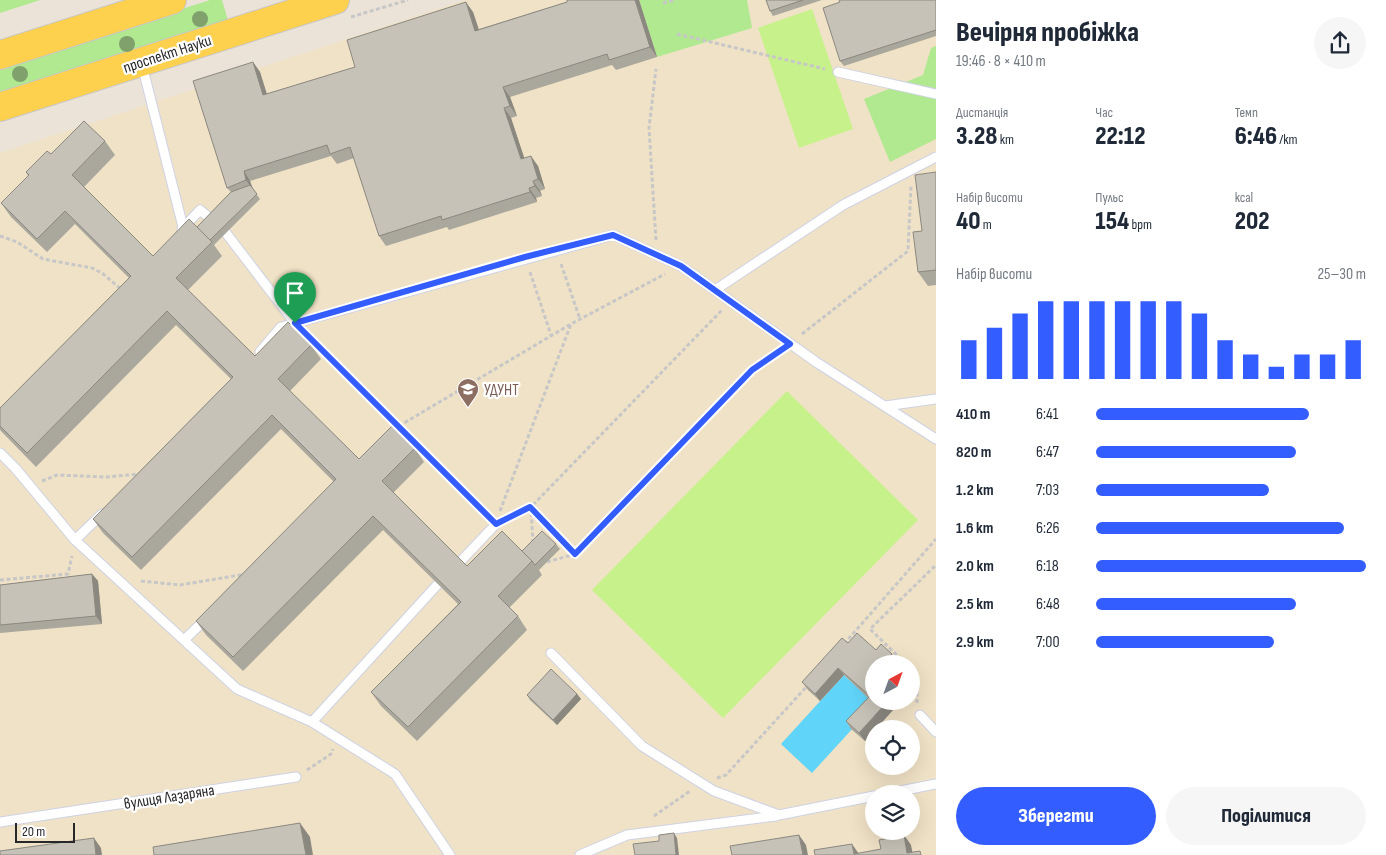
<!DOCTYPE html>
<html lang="uk">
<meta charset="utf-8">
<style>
body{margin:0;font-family:"Sofia Sans Condensed",sans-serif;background:#f6f6f7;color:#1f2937;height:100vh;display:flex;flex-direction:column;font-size:19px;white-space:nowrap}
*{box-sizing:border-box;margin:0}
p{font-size:16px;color:#747a83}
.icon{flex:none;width:28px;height:28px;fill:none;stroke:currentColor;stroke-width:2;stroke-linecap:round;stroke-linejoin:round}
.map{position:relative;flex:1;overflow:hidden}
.drawer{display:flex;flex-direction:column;background:#fff;width:450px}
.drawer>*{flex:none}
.needle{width:32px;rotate:41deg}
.tools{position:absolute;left:865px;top:655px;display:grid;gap:10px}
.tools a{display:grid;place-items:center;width:55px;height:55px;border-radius:50%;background:#fff;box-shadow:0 5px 20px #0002;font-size:25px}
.scale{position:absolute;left:15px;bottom:12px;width:60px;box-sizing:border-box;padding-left:5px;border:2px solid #282828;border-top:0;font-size:14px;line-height:18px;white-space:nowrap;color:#282828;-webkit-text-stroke:4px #fff;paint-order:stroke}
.pin{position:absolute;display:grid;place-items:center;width:42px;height:42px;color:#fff;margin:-51px -21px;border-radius:50% 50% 50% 0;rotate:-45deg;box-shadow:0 0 5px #0007}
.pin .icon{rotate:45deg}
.round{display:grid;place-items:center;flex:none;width:52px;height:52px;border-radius:26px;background:#f6f6f7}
.overview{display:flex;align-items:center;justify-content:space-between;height:85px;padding:0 20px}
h1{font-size:28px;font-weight:800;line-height:38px}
.figures{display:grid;grid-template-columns:repeat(3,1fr);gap:8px;height:85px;padding:5px 20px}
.figures div{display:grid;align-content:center}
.figures b{font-size:25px;font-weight:800}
.figures small{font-size:14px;font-weight:400}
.figures p{font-size:14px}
.chart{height:140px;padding:10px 20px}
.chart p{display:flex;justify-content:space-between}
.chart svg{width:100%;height:90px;margin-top:5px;stroke:#335dff;stroke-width:6}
.primary-button{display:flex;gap:10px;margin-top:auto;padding:10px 20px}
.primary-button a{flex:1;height:58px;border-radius:30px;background:#335dff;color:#fff;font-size:20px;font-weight:800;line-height:58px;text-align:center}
.primary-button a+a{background:#f6f6f7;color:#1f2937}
ul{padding:0 20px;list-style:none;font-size:16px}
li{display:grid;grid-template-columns:80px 60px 1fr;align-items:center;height:38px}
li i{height:12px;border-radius:6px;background:#335dff}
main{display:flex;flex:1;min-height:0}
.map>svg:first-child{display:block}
.education{fill:#f0e2c6;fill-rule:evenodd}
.green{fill:#b0e98f}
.pitch{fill:#c7f18a}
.water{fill:#61d4f9}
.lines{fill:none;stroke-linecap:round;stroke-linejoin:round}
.service-casing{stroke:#ced2e3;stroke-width:11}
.primary-casing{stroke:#c7c7c7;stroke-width:30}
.path{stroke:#c7c7c7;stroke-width:3;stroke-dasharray:4 2.5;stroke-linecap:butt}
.service{stroke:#fff;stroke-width:9}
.primary{stroke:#fdd04d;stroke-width:28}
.tree{fill:#80a16c}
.wall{fill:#aaa79d}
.shaded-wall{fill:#8b8880}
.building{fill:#c6c2b7;stroke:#8b8880}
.route-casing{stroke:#fff;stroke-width:10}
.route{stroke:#335dff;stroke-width:6}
.labels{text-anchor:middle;stroke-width:4.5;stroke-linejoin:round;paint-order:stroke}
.street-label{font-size:16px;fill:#282828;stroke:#fff}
.education-label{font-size:16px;fill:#785e54;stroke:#fff;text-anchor:start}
</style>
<main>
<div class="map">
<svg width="936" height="855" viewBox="0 0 936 855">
<rect width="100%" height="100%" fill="#ece3d8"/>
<path class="education" d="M465 0H936V855H0V153ZM874 664H911V701H874ZM874 729H911V766H874ZM874 794H911V831H874Z"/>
<g class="green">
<path d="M0 0H40L0 13Z"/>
<path d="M210 0H222L229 24 0 97V67Z"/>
<path d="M639 0H747L752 28 657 57Z"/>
<path d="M936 46V139L890 162 864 99 923 75 931 48Z"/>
</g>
<g class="pitch">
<path d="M812 9 853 129 799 148 758 28Z"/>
<path d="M787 391 918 520 723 718 592 590Z"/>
</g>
<path class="water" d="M844 675 875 704 812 773 781 744Z"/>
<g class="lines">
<g class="service-casing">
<g id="service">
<path d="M142 65 183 227"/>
<path d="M838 72 936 94"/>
<path d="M182 229 200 210 212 220"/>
<path d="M226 233 295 323"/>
<path d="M715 290 843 205 936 157"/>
<path d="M260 352 281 327 613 235 681 266 816 362 936 439"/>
<path d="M885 406 936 399"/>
<path d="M0 453 16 469 75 540 237 689 312 722 395 774 450 855"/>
<path d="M75 540 102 514"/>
<path d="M459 563 496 524"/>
<path d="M185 639 208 617"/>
<path d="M551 653 642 746 714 791 779 815 874 796"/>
<path d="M920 715 936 732"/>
<path d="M312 722 438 584"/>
<path d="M885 794 936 784"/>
<path d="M0 822 296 777"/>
<path d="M580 855 627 835 776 816"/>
</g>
</g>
<g class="primary-casing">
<g id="primary">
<path d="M0 55 172 0"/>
<path d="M0 107 335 0"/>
</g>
</g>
<g class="path">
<path d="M663 3 675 0"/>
<path d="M351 17 408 0"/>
<path d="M677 34 825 69"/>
<path d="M0 236 17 242 43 259 92 268 102 273 122 290"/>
<path d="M656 240 649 128 656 69"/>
<path d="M561 264 580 319"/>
<path d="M530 272 551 335"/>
<path d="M802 334 908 251 911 185"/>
<path d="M307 335 486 514"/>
<path d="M399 426 571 324 665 274"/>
<path d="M42 481 57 475 106 477 139 474"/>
<path d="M500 511 571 324"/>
<path d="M507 518 531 507 575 554"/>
<path d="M533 543 531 507 722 310"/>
<path d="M547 562 575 554 752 370 779 351"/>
<path d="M0 580 68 574 72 556"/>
<path d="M141 581 180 585 246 574"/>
<path d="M844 644 936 539"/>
<path d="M906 664 870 629 936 565"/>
<path d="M911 669 917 675V703"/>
<path d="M307 770 331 754 333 749"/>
<path d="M717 778 726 775 808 685"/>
<path d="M654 816 690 791"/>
</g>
<use href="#service" class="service"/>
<use href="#primary" class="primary"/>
</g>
<g class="tree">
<circle cx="200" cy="19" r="8"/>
<circle cx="127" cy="44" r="8"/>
<circle cx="20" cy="74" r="8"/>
</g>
<g class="wall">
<path d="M567 0H639L657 57 616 70 612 65 510 97 517 116 511 118 524 158 538 166 545 189 540 191 542 196 536 198 537 202 449 230 447 227 386 246 379 236 354 158 337 164 331 156 250 181 253 189 260 199 214 245 222 256 188 290 255 356 311 345 321 359 290 391 359 459 415 448 424 462 393 493 467 566 522 551 556 544 560 549 539 570 542 575 509 608 518 616 527 630 417 741 381 706 371 692 458 604 383 530 243 671 206 635 196 621 334 482 281 429 141 570 103 533 93 519 231 379 176 325 36 467 0 430V408L129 278 75 224 47 252 11 217 1 203 28 176 26 172 51 154 105 141 115 155 84 187 153 256 197 227 231 192 227 188 253 62 260 72 267 94 355 67 473 12 479 29 567 2Z"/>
<path d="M766 0H822L773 16 770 11Z"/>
<path d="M936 0V36L844 66 840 61Z"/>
<path d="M936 172V285L928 286 918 272 922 231Z"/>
<path d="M92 574 98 581 102 624 0 633V585Z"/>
<path d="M848 643 876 650 897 662 895 664H874V701H901L876 729H874L865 741 851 729 846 721 868 698 844 675 820 701 808 690 802 682Z"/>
<path d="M577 694 581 699 557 725 530 700 527 695Z"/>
</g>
<g class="shaded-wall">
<path d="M635 0H639L657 57 650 47Z"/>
<path d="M466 2 473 12 482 41 475 31Z"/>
<path d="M253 62 260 72 270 105 263 95Z"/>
<path d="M503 87 510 97 517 116 510 106Z"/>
<path d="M504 108 511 118 528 169 521 159Z"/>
<path d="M531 156 538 166 545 189 538 179Z"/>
<path d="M244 171 250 181 253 190 246 180Z"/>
<path d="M533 181 540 191 542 196 535 186Z"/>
<path d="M529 188 536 198 537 202 530 192Z"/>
<path d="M92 574 98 581 102 624 96 616Z"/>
<path d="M892 654 897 662 895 664H890L887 660Z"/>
<path d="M838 668 844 675 820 701 815 694Z"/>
<path d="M577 694 581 699 557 725 553 720Z"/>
<path d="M888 701H901L876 729H874V731L865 741 859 733Z"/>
<path d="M300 823 310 837 313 855H306Z"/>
<path d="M674 833 677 838 679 855H676Z"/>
<path d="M799 835 806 845 808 855H803Z"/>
<path d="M904 835 911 845 913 855 907 853Z"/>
<path d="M94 838 101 848 102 855H96Z"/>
<path d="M852 844 859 854H854Z"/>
</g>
<g class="building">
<path d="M567 0H635L650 47 609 60 607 54 503 87 510 106 504 108 521 159 531 156 538 179 533 181 535 186 529 188 530 192 442 220 441 216 379 236 350 147 330 154 327 145 244 171 246 180 227 188 193 81 253 62 263 95 355 67 347 40 466 2 475 31 567 2Z"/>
<path d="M766 0H803L770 11Z"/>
<path d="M839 0H936V30L840 61 823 8 840 2Z"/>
<path d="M84 121 105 141 72 175 153 256 189 219 212 242 176 278 255 356 288 322 311 345 278 379 359 459 392 426 415 448 382 481 467 566 502 531 532 561 498 596 518 616 408 727 371 692 461 602 373 516 233 657 196 621 336 479 272 415 132 557 93 519 233 377 167 311 27 453 0 426V408L131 276 65 211 37 239 1 203 29 175 26 172 47 151 51 154Z"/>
<path d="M936 172V270L918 272 913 232 922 231 915 175Z"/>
<path d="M250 185 257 194 210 240 197 227 231 192Z"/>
<path d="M542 531 556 544 535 565 532 561 522 551Z"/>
<path d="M92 574 96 616 0 625V585Z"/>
<path d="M857 633 876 650 881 644 892 654 887 660 891 664H874V701H888L859 733 846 721 870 696 838 668 815 694 802 682 842 638 848 643Z"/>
<path d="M551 669 577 694 553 720 527 695Z"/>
<path d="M300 823 306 855H154L153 847Z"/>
<path d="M674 833 676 855H635L633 844 659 841V835Z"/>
<path d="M799 835 803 855H732L730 846Z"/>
<path d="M904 835 907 853 920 851 921 855H815L814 850 852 844 854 854 881 849 879 840Z"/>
<path d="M94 838 96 855H0V851Z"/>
</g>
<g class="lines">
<g class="route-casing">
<path id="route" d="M613 235 681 266 790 344 752 370 575 554 530 507 496 524 295 323 525 257Z"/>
</g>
<use href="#route" class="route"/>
</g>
<defs>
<g id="university-pin" transform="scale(1.125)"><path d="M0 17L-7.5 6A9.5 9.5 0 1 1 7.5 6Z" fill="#8d6e63" stroke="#fff"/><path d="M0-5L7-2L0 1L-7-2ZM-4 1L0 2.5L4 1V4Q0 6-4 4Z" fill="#fff"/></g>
</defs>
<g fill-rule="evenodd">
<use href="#university-pin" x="468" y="389"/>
</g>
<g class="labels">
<g class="street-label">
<text transform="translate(167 53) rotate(-18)" y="6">проспект Науки</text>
<text transform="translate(169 796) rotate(-9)" y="6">вулиця Лазаряна</text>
</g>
<g class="education-label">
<text x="484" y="395">УДУНТ</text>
</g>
</g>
</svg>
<div class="tools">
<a><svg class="needle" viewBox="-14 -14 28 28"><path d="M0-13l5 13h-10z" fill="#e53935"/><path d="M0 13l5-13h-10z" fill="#747a83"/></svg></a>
<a><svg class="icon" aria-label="locate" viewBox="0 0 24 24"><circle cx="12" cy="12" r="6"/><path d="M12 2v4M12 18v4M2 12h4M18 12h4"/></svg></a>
<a><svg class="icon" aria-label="layers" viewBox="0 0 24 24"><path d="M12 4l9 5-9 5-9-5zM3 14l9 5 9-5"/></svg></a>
</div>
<div class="scale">20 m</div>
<div class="pin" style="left:295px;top:323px;background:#1e9e55"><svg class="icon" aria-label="arrive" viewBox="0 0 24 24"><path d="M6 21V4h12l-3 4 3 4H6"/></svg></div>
</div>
<section class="drawer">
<div class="overview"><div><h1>Вечірня пробіжка</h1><p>19:46 · 8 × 410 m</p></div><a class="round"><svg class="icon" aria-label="share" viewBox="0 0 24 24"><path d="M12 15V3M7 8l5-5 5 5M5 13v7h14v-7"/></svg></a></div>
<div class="figures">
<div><p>Дистанція</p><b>3.28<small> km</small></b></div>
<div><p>Час</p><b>22:12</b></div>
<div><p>Темп</p><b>6:46<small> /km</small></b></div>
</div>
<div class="figures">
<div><p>Набір висоти</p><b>40<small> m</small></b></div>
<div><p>Пульс</p><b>154<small> bpm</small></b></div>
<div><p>kcal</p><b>202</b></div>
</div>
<div class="chart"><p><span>Набір висоти</span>25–30 m</p>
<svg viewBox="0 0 160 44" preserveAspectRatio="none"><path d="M5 44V25M15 44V19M25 44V12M35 44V6M45 44V6M55 44V6M65 44V6M75 44V6M85 44V6M95 44V12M105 44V25M115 44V32M125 44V38M135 44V32M145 44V32M155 44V25"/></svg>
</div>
<ul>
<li><b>410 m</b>6:41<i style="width:79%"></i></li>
<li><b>820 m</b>6:47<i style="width:74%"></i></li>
<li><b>1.2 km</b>7:03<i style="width:64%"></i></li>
<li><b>1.6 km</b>6:26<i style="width:92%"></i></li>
<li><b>2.0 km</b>6:18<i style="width:100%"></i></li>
<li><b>2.5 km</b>6:48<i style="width:74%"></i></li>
<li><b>2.9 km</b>7:00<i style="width:66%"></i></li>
</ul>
<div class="primary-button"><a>Зберегти</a><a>Поділитися</a></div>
</section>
</main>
